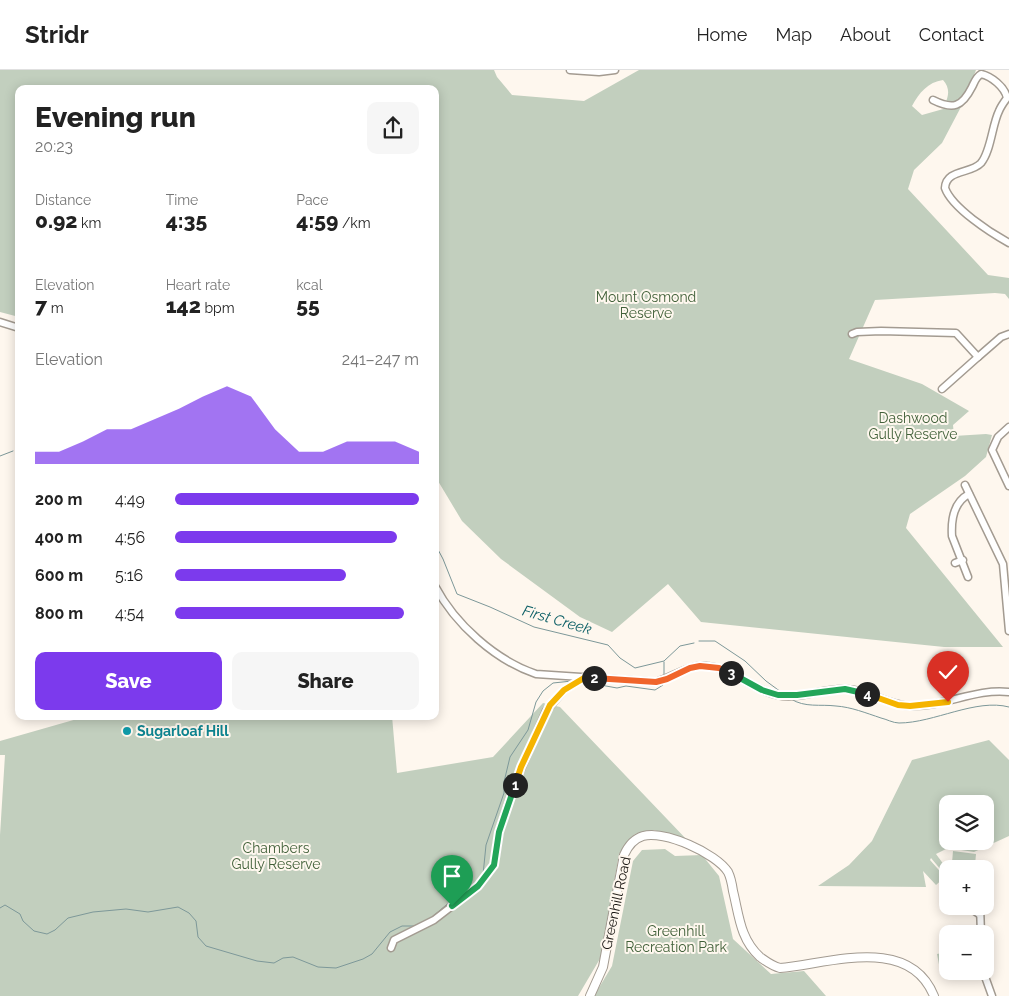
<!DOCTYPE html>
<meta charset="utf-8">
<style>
body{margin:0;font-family:Raleway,sans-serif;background:#f6f6f6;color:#222;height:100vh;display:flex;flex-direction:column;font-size:19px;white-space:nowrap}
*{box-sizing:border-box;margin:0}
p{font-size:16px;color:#767676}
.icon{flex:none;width:28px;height:28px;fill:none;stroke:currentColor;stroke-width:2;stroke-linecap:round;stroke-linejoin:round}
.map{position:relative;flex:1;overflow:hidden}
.details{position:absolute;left:15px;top:15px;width:424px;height:635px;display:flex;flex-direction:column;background:#fff;border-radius:10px;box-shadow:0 2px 12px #0003}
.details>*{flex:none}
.controls{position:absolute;left:939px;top:725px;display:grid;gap:10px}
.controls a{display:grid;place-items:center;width:55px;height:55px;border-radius:10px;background:#fff;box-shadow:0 2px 12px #0003;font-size:25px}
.pin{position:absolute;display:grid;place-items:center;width:42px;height:42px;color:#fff;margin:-51px -21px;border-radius:50% 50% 50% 0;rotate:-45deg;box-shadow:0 0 5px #0007}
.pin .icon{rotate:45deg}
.km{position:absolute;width:25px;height:25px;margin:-12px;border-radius:50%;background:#222;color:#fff;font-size:14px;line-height:25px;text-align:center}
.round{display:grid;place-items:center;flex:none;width:52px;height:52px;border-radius:10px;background:#f6f6f6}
.overview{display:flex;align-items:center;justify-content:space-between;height:85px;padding:0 20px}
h1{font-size:28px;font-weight:800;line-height:38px}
.metrics{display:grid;grid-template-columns:repeat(3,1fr);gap:8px;height:85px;padding:5px 20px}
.metrics div{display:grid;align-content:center}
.metrics b{font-size:21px;font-weight:800}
.metrics small{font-size:14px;font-weight:400}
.metrics p{font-size:14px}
.chart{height:140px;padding:10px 20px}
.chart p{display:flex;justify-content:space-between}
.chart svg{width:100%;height:90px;margin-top:5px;fill:#7c3aed;opacity:.7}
.primary-button{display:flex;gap:10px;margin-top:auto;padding:10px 20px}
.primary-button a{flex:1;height:58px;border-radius:10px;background:#7c3aed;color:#fff;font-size:20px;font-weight:800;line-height:58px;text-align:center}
.primary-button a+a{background:#f6f6f6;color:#222}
ul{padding:0 20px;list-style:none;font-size:16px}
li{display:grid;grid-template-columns:80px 60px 1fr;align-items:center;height:38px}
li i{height:12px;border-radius:6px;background:#7c3aed}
header{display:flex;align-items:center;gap:30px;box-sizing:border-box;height:70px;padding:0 25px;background:#fff;border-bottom:1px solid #e0e0e0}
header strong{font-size:24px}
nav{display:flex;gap:28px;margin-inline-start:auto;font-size:18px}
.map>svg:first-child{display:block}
.green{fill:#c2cfbe;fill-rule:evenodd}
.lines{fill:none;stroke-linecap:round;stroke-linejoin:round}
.stream{stroke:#7d9899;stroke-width:1}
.minor-casing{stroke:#a39b91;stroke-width:9}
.major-casing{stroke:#a39b91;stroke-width:10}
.minor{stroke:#fff;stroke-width:6}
.major{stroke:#fff;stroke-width:8}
.split-1-casing{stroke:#fff;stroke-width:10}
.split-2-casing{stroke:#fff;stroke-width:10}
.split-3-casing{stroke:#fff;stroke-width:10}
.split-4-casing{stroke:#fff;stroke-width:10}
.split-5-casing{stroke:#fff;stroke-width:10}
.split-1{stroke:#22a559;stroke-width:6}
.split-2{stroke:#f5b400;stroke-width:6}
.split-3{stroke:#f0652b;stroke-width:6}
.split-4{stroke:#22a559;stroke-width:6}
.split-5{stroke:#f5b400;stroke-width:6}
.culture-dot{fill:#0f9aa8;stroke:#fef7ee;stroke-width:2}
.labels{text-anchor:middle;stroke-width:4;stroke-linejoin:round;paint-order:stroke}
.park-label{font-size:14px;fill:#416039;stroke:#fef7ee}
.culture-label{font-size:14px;font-weight:bold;fill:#0d838f;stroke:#fef7ee;text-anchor:start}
.street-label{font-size:14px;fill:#1a1713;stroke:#fef7ee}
.water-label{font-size:15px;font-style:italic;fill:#0e6067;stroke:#fef7ee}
</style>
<header>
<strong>Stridr</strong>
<nav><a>Home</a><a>Map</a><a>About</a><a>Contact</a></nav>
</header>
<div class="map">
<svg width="1009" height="926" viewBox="0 0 1009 926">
<rect width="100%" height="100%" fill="#fef7ee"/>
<g class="green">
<path d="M0 0H494L497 7 512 25 584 31 639 0H976L965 29 961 31 945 34C949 25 950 18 943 10 928 12 919 23 912 36L922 45 961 34 962 35 942 73 914 100 908 119 988 205 1009 208V229L1005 224 995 223 875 230 849 289 922 314 969 341 953 355 954 366 986 364 992 365 986 387 965 406 910 444 906 458 1003 577H944L701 552 668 514 612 562 580 547 501 489 462 451 435 406V19H19V247L0 242Z"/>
<path d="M543 633 560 637 689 772 654 760 635 764 619 784 601 887 578 926H0V765L5 685H0V671L77 649 79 646H392L397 703 493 687Z"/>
<path d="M989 670 1009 690V766L974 782 948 778 936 784 947 799V807L931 788 930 790 945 807 936 815 923 801 926 817 818 816 849 795 872 771 912 690ZM948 734H985V771H948Z"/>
<path d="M665 779 675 786 702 785 719 806 733 869 771 904 804 901 826 926H594L612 896 633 791 642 780Z"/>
<path d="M953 781 976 784 975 795 952 793Z"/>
<path d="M947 882 948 901H951V903L941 905 937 884Z"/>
</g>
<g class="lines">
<g class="stream">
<path d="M17 380 19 379"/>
<path d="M0 386 13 381"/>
<path d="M435 474 443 489 457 524 490 537 534 557 608 575 620 588 635 598 664 591 680 576 694 573"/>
<path d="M699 571H715L745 591 766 611 781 622"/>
<path d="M664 606V592"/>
<path d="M584 612 617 618 626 616 655 620 663 615 664 612"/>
<path d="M791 629C805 638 820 634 836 636 851 637 866 643 881 648 886 649 893 653 899 653 934 653 976 628 1009 637"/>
<path d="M483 805 486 775 504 723V712L510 687 528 660 536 632 543 621 553 613 572 611"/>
<path d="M0 838 5 835 20 844 23 851 34 861 47 864 55 860 68 848 93 842 126 839 148 842 178 837 189 843 196 851 198 867 206 876 257 891 274 893 283 888 293 887 318 897 336 898 363 889 372 884 390 862 402 856H414L425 851"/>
<path d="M431 848 459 824 472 817"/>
</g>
<g class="minor-casing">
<g id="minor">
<path d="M570 0 599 2 615 0"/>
<path d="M933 30C953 40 962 37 972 17 975 11 976 7 981 4 991 6 1005 17 1007 28 1004 32 1001 36 999 41 992 55 991 81 981 93 971 104 946 99 945 118 952 138 991 163 1009 173"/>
<path d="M0 252 19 258"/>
<path d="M852 264 857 262 881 261 956 263 978 287 1001 267 1009 264"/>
<path d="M942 319 978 287"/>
<path d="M1009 357 998 367 992 380 1009 416"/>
<path d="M965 415 1003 494 1009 561"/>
<path d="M955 493 963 490"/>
<path d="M968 507 952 466C951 450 954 432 969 424"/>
<path d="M435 516C455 554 495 590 536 604L656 612C673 607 689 594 707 596 733 598 752 620 777 625 799 630 823 618 845 619 868 619 888 636 911 636 944 637 976 618 1009 622"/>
<path d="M967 836 979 844"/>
<path d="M980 836 981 864"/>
<path d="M391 878 394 870 434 850 478 816 494 795 499 762 515 713 546 641 564 620 584 608"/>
<path d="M983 901 992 926"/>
</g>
</g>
<g class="major-casing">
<path id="major" d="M590 926 603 897 624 785C628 776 633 769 643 766 664 760 716 783 728 802 731 808 732 814 733 821 739 845 740 869 760 887 767 892 772 896 780 898 828 894 909 864 934 926"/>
</g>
<use href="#minor" class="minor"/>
<use href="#major" class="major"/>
</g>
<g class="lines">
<g class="split-1-casing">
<path id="split-1" d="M452 836 478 816 494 795 499 762 515 715"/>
</g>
<g class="split-2-casing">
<path id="split-2" d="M515 715 521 697 550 635 564 620 584 608H594"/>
</g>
<g class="split-3-casing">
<path id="split-3" d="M594 608 656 612 667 609 690 598 700 596 719 598 731 603"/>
</g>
<g class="split-4-casing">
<path id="split-4" d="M731 603 762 620 778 625H797L845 619 867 624"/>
</g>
<g class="split-5-casing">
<path id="split-5" d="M867 624 898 635 910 636 948 632"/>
</g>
<use href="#split-1" class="split-1"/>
<use href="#split-2" class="split-2"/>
<use href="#split-3" class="split-3"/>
<use href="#split-4" class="split-4"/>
<use href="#split-5" class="split-5"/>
</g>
<circle class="culture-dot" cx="127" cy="661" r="5"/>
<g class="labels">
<g class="park-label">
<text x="646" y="232">Mount Osmond<tspan x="646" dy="16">Reserve</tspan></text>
<text x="913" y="353">Dashwood<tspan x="913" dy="16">Gully Reserve</tspan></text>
<text x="276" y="783">Chambers<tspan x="276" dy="16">Gully Reserve</tspan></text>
<text x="676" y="866">Greenhill<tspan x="676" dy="16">Recreation Park</tspan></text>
</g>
<g class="culture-label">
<text x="137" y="666">Sugarloaf Hill</text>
</g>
<g class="street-label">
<text transform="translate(616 833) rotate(-78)" y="5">Greenhill Road</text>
</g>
<g class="water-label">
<text transform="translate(557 550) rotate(16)" y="5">First Creek</text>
</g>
</g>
</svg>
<div class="controls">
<a><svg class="icon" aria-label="layers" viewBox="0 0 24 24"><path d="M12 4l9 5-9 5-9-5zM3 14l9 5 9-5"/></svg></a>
<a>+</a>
<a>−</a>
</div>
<div class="pin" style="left:452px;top:836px;background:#1e9e55"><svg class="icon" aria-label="arrive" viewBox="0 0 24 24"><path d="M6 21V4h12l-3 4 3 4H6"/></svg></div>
<div class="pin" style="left:948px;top:632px;background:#d93025"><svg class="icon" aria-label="check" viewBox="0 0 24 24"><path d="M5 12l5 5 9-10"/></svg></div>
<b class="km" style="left:515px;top:715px">1</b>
<b class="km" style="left:594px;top:608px">2</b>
<b class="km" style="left:731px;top:603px">3</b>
<b class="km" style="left:867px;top:624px">4</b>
<section class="details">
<div class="overview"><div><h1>Evening run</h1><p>20:23</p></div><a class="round"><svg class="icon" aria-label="share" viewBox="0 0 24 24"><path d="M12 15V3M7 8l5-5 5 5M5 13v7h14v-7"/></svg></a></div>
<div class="metrics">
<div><p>Distance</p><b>0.92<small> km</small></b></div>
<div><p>Time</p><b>4:35</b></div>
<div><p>Pace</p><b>4:59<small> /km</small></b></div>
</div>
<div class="metrics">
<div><p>Elevation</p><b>7<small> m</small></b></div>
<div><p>Heart rate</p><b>142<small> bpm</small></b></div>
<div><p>kcal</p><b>55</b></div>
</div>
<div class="chart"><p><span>Elevation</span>241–247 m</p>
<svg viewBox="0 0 160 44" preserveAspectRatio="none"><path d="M0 44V38L10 38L20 33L30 27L40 27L50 22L60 17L70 11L80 6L90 11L100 27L110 38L120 38L130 33L140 33L150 33L160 38V44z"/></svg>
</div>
<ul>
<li><b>200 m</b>4:49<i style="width:100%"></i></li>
<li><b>400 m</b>4:56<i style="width:91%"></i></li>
<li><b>600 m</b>5:16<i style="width:70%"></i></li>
<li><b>800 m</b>4:54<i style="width:94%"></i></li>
</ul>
<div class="primary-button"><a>Save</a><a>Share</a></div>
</section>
</div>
